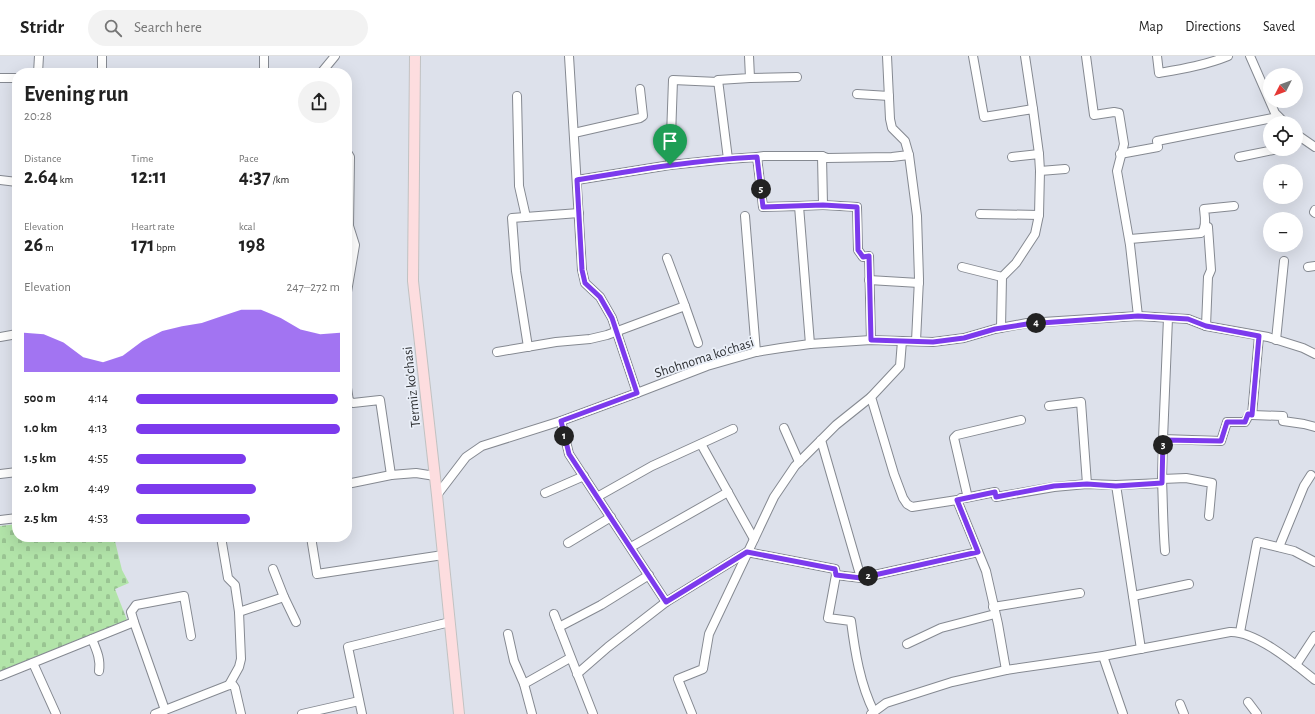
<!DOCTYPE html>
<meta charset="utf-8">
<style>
body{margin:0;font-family:"Alegreya Sans",sans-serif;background:#f2f2f2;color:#222;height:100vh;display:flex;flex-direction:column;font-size:15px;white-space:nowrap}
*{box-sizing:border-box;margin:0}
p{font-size:13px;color:#767676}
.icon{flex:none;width:22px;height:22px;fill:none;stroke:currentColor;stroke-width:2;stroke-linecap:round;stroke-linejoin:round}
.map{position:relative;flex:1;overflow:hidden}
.sheet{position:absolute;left:12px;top:12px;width:340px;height:474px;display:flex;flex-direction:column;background:#fff;border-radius:16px;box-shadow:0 4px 16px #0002}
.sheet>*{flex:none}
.needle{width:26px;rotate:228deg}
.fabs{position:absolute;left:1263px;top:12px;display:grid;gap:8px}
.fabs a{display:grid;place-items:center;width:40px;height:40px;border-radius:50%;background:#fff;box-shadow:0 4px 16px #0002;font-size:20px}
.pin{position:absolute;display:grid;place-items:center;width:34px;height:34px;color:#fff;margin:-41px -17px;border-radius:50% 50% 50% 0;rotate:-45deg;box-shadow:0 0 4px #0007}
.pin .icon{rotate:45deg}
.km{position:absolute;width:20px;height:20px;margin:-10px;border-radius:50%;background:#222;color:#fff;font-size:11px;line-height:20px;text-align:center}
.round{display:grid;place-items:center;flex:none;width:42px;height:42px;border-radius:21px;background:#f2f2f2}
.overview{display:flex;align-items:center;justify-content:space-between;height:68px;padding:0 12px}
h1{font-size:22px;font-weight:700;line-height:30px}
.figures{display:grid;grid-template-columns:repeat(3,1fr);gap:6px;height:68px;padding:4px 12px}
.figures div{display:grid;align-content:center}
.figures b{font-size:20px;font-weight:700}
.figures small{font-size:11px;font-weight:400}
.figures p{font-size:11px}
.chart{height:112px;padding:8px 12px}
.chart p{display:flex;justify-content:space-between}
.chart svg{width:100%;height:72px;margin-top:4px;fill:#7c3aed;opacity:.7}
ul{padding:0 12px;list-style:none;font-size:13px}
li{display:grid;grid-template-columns:64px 48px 1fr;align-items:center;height:30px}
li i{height:10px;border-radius:5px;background:#7c3aed}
header{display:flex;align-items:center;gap:24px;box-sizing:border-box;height:56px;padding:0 20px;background:#fff;border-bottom:1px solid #e0e0e0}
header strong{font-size:19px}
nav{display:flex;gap:22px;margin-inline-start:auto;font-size:14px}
.search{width:280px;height:36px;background:#f2f2f2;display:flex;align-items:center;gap:10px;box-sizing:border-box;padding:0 14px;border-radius:22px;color:#767676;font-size:15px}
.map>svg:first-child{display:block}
.cemetery{fill:url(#cemetery-stones)}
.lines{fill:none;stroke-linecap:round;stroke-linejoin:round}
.minor-casing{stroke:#858991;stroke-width:10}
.major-casing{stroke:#c1c2c2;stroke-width:12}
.minor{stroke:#fff;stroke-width:8}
.major{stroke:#fddddf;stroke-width:10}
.route-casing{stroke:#fff;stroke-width:8}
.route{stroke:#7c3aed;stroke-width:5}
.labels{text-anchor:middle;stroke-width:3.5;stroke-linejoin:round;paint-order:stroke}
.street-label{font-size:14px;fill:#303235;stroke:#eaeff8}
</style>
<header>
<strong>Stridr</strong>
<div class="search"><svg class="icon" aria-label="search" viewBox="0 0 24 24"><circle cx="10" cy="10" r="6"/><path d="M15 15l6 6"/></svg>Search here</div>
<nav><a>Map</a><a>Directions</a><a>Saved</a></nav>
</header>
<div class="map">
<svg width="1315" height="658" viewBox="0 0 1315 658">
<defs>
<pattern id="cemetery-stones" width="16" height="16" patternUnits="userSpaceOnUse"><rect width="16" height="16" fill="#b2e4a9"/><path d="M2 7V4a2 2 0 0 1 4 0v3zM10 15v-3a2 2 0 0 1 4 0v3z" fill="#99c492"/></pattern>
</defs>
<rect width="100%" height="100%" fill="#dde1eb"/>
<path class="cemetery" d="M17 468V481H114L122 514 129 527 115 533 127 564 0 615V470Z"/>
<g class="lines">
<g class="minor-casing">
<g id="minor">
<path d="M569 0 582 214 585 227 600 241 612 262 637 337"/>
<path d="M887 0 890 63 892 72 905 85 909 99 917 160 919 223 916 285"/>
<path d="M973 0 984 61 1033 53 1039 98"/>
<path d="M1025 0 1033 53"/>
<path d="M1086 0 1094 59 1114 56 1119 57 1124 88 1117 115 1130 189 1138 260"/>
<path d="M1157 0 1159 17C1182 13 1206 9 1228 0"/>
<path d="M1250 0 1275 57 1285 67"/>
<path d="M38 17 39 0"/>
<path d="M102 17V0"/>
<path d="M264 17V0"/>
<path d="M321 17 335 0"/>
<path d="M0 22H17"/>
<path d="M750 22 797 21"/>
<path d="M857 38 889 40"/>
<path d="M517 40 519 130 526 161"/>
<path d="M574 77 640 62 643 60 640 33"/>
<path d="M1296 78 1315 91"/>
<path d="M347 96 350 101 349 170 355 189 347 236"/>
<path d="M1120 98 1158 91 1157 85 1278 61"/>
<path d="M757 101 764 100H822L827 102 892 101 909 99"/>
<path d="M1012 101 1039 98 1040 115"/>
<path d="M1239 101 1278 93"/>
<path d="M728 103 757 101 763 151 799 150 810 288"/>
<path d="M670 109 728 103 718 24 750 22 749 0"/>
<path d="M0 124 17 126"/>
<path d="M577 124 670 109 673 24 718 26"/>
<path d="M823 149 857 151 858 194 863 201 869 200 871 284"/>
<path d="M799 150 823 149 822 100"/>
<path d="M1315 154 1314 156 1315 157"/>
<path d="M980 158 1039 159"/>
<path d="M745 160 756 296"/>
<path d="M1205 171H1208L1211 214 1208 221 1206 270"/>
<path d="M1130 183 1201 177C1207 172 1205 161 1204 153L1234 150"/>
<path d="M962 211 1002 221"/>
<path d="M1308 211 1315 210"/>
<path d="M869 224 919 227"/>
<path d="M685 250 698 287"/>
<path d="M1168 262 1163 383 1221 385 1227 366H1245L1249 359H1252L1259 280"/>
<path d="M1001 272 1002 221 1016 207 1035 178 1039 159 1040 115 1065 113"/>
<path d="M0 281 17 278"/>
<path d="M1276 284 1284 205"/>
<path d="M902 285 900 310 871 341 894 418 903 442 907 448 912 451 957 444 986 515 998 568 1006 614"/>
<path d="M528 291 516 215 512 162 579 157"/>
<path d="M497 296 556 286 590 283 607 279 685 250 667 202"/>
<path d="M347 332 349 345H347"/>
<path d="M349 345 353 347 380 344 391 419"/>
<path d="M1049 350 1081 346 1087 428"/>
<path d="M1252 359 1283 360V365L1304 368 1315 371"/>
<path d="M561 365 569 398 666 546"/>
<path d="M784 372 799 406"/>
<path d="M1163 383 1162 423 1186 422 1212 427 1209 460"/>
<path d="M821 384 861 522 978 496"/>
<path d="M701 388 754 483"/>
<path d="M0 418 17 416"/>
<path d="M1162 423C1163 447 1163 471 1165 495"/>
<path d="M347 428 391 419 416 417 435 420"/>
<path d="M1116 429 1141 593"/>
<path d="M545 437 584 420"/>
<path d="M437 439 466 401 482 390 561 365 637 337 707 310 756 296 781 292 810 288 871 284 933 286 964 282 995 273 1027 267 1138 260 1188 263 1206 270 1268 281 1303 292 1315 298"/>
<path d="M597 441 652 410 733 373"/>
<path d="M961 442H965L967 438 954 382 957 379 1021 364"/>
<path d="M965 442 995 436 996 441 1054 431 1087 428 1116 429 1162 427"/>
<path d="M0 464 17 462"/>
<path d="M221 481 228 522 235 529 239 556 284 541"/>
<path d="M311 481 317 518 443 499"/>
<path d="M568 487 611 461"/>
<path d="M631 491 728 436"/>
<path d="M1279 491 1304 430 1311 419"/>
<path d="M273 513 284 541 296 566"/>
<path d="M836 519 828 562 851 565C855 596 860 628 874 656"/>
<path d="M1133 540 1189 528"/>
<path d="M993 551 1080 537"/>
<path d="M554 558 593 658"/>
<path d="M134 566 165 654"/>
<path d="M559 571 601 549 649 519"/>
<path d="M1240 576 1257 486 1294 495 1315 506"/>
<path d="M508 578 514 605 524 628"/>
<path d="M92 583C96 593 101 603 99 615"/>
<path d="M907 588 941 572 995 558"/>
<path d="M1103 600 1123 658"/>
<path d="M33 607 56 658"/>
<path d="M1296 609 1315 580"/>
<path d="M577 618 608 591 666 546 747 496 835 513 836 519 861 522"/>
<path d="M0 620 134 566 131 556 136 549 184 540 191 580"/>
<path d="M229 629 239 611 241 603 239 556"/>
<path d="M1248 646 1257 658"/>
<path d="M1180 648 1184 658"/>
<path d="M155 658 229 629H233L235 632 241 658"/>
<path d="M302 658 359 645"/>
<path d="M362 658 348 591 450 566"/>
<path d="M532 658 524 628 570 602"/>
<path d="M692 658 678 623 703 613 709 578 774 441 795 410 836 369 871 341"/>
<path d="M871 658 886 647 952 626 1006 614 1103 600 1230 576C1256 575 1295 608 1315 624"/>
</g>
</g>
<g class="major-casing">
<path id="major" d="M415 0 413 225 437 439 459 658"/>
</g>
<use href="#minor" class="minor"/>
<use href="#major" class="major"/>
</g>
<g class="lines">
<g class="route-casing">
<path id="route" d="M757 101 763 151 823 149 857 151 858 194 863 201 869 200 871 284 933 286 964 282 995 273 1027 268 1138 260 1188 263 1206 270 1259 280 1252 359 1248 358 1245 366H1227L1221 385 1163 384 1162 427 1116 430 1087 428 1054 430 996 441 995 436 957 444 978 496 861 522 836 519 835 513 747 496 666 546 569 398 561 365 637 337 612 262 600 241 585 227 582 214 577 124C637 114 696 104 757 101Z"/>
</g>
<use href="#route" class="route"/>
</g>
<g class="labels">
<g class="street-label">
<text transform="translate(704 301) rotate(-18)" y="5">Shohnoma ko'chasi</text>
<text transform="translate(411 331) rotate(-96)" y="5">Termiz ko'chasi</text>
</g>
</g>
</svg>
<div class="fabs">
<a><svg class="needle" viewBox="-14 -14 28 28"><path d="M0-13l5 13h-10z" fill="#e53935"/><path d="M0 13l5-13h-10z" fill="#767676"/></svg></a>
<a><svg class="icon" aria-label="locate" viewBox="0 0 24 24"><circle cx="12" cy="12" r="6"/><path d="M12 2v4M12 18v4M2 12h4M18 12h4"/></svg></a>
<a>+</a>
<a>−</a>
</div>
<div class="pin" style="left:670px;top:109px;background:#1e9e55"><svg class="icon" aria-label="arrive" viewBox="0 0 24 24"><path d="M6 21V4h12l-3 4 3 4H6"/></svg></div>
<b class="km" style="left:564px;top:380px">1</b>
<b class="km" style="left:868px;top:520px">2</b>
<b class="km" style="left:1163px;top:389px">3</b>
<b class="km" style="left:1036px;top:267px">4</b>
<b class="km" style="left:761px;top:133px">5</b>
<section class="sheet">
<div class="overview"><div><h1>Evening run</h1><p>20:28</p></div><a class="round"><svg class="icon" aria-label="share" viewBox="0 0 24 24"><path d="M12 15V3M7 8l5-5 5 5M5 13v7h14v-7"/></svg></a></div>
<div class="figures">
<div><p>Distance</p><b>2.64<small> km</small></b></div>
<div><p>Time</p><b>12:11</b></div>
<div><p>Pace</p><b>4:37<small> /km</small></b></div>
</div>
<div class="figures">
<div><p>Elevation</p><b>26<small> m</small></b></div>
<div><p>Heart rate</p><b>171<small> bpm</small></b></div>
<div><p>kcal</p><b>198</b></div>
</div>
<div class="chart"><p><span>Elevation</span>247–272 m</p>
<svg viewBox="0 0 160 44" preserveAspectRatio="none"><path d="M0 44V20L10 21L20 26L30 35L40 38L50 34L60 25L70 19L80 16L90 14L100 10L110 6L120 6L130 11L140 18L150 21L160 20V44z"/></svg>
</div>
<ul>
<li><b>500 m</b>4:14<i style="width:99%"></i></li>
<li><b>1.0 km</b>4:13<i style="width:100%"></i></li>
<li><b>1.5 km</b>4:55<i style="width:54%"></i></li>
<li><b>2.0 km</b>4:49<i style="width:59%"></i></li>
<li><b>2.5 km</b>4:53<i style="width:56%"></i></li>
</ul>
</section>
</div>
